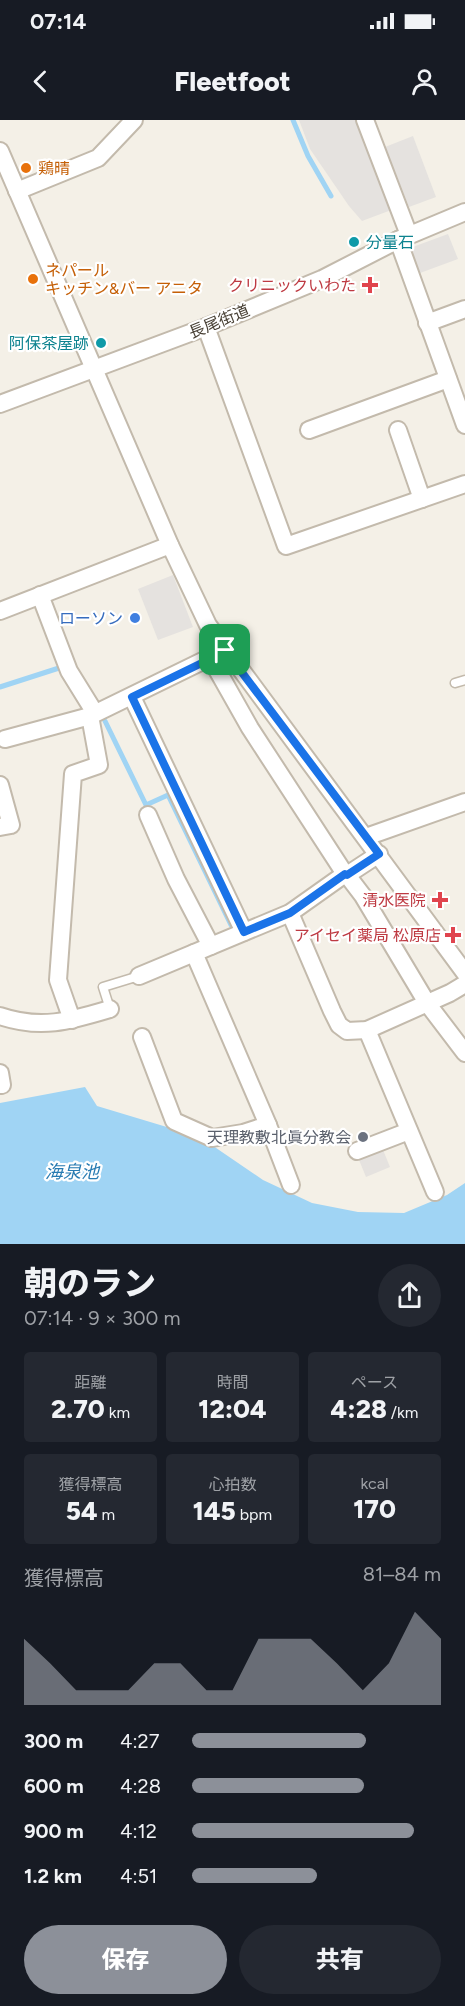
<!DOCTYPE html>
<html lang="ja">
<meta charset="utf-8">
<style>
body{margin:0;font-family:Figtree,"Noto Sans JP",sans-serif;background:#242831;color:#f1f3f6;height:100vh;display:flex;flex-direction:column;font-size:22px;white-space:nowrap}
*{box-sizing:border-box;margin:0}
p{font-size:20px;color:#9ea1a6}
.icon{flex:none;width:33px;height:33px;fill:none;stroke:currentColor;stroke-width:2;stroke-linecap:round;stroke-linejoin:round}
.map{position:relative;height:1124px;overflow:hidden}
.side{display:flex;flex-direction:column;background:#171b24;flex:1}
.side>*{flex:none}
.pin{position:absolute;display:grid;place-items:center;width:51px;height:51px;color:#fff;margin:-26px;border-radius:12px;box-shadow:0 3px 9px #0006}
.round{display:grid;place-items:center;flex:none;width:63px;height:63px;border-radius:32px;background:#242831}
.headline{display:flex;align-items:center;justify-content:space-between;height:102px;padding:0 24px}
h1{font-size:33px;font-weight:800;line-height:45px}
.metrics{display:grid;grid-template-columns:repeat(3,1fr);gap:9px;height:102px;padding:6px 24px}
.metrics div{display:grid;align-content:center;border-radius:6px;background:#242831;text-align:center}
.metrics b{font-size:26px;font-weight:800}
.metrics small{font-size:16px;font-weight:400}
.metrics p{font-size:16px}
.chart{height:168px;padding:12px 24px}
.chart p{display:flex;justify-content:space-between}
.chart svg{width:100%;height:108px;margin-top:6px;fill:#8c9099;opacity:.7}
.action{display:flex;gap:12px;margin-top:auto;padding:12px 24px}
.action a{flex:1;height:69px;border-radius:36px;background:#8c9099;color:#fff;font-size:24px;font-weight:800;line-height:69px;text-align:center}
.action a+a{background:#242831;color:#f1f3f6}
ul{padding:0 24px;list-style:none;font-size:20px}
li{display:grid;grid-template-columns:96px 72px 1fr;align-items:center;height:45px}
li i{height:15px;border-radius:8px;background:#8c9099}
.status{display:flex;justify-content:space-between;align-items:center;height:42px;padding:0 30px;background:#171b24;direction:ltr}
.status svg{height:16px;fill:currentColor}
header{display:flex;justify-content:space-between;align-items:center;height:78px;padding:0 24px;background:#171b24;font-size:27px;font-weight:800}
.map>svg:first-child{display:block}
.parking{fill:#e5e2df}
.water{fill:#a0d4f4}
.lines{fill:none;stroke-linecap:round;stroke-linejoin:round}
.stream{stroke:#a0d4f4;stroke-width:5}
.service-casing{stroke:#c3baac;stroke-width:11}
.minor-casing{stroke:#c3baac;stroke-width:20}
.service{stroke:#fff;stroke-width:8}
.minor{stroke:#fff;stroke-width:16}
.route-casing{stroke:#fff;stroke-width:12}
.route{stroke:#1a73e8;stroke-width:8}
.food-dot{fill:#e8710a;stroke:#fff;stroke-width:2}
.culture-dot{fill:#0f9aa8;stroke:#fff;stroke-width:2}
.health-dot{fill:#e0444e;stroke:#fff;stroke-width:2}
.shop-dot{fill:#3f7fe0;stroke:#fff;stroke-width:2}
.worship-dot{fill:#6b7280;stroke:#fff;stroke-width:2}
.labels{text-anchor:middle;stroke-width:4.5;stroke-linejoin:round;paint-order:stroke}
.food-label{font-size:16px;fill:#c56008;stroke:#fff;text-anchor:start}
.culture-label{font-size:16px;fill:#0d838f;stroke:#fff;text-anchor:start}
.health-label{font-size:16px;fill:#be3a42;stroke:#fff;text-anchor:end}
.street-label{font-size:16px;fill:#484035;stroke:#fff}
.shop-label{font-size:16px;fill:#366cbe;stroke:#fff;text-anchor:end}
.worship-label{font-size:16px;fill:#5b616d;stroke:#fff;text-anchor:end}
.water-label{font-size:18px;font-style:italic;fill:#277bb2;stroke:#fff}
</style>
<div class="status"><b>07:14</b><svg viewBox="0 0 49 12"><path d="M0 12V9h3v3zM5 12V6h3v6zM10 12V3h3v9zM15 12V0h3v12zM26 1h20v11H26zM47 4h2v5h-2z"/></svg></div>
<header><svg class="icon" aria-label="back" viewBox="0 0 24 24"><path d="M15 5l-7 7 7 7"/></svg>Fleetfoot<svg class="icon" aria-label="person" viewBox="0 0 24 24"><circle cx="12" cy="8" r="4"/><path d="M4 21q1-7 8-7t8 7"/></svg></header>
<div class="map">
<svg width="465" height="1124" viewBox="0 0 465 1124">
<rect width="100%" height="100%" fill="#f4f0e7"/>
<g class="parking">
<path d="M299 0H361L394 89 362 101 349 86 310 29Z"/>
<path d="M413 16 436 77 409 87 385 27Z"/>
<path d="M448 114 458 139 420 153 410 128Z"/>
<path d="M173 455 193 507 158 520 138 469Z"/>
<path d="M381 1025 390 1047 366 1057 357 1035Z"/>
</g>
<path class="water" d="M85 967 97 986 200 1017 263 1060 312 1083 358 1092 404 1093 447 1075 465 1063V1124H0V983Z"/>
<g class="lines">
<g class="stream">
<path d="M293 0 308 36 331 76"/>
<path d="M0 567 59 548"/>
<path d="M105 601 146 685 168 675 231 805"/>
</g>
<g class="service-casing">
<g id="service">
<path d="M455 563 465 560"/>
<path d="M110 889 103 867 139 856"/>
</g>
</g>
<g class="minor-casing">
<g id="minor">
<path d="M365 0 409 115"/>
<path d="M0 31 170 425 208 505 465 853"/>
<path d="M17 71 98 38 134 0"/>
<path d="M398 120 465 305"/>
<path d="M427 203 465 189"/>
<path d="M206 207 286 426 465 364"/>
<path d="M0 284 206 207 322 159 398 120 465 92"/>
<path d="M309 310 448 259"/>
<path d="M398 310 422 379"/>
<path d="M40 475 69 551 95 593"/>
<path d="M0 491 170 425"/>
<path d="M211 539 250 608 345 754"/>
<path d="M132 577 244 812"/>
<path d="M5 619 90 596 219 533"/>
<path d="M0 665 11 705 0 707"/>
<path d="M148 695 176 759 211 826"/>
<path d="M366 717 465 682"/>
<path d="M347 755 363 776 427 883 465 933"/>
<path d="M290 793 332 891 339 905 347 911 367 910 450 873 465 864"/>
<path d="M139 856 290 793 345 754 347 755 379 734"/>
<path d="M0 896C41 910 70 901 110 889"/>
<path d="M72 900 58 860 73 654 99 645 90 596"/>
<path d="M367 910 435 1072"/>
<path d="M142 917 174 1001 212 1018 243 1013 268 1005 194 833"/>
<path d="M0 953 2 965H0"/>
<path d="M268 1005 291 1065"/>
<path d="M357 1031 409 1011"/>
</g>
</g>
<use href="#service" class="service"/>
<use href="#minor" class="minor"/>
</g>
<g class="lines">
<g class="route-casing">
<path id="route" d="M225 530 379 734 347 755 345 754 290 793 244 812 132 577 210 539Z"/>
</g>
<use href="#route" class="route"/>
</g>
<g class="food-dot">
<circle cx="26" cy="48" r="6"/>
<circle cx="33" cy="159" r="6"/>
</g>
<g class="culture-dot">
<circle cx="354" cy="122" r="6"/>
<circle cx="101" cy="223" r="6"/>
</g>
<g class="health-dot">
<path d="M367 156h6v6h6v6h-6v6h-6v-6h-6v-6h6z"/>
<path d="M437 771h6v6h6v6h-6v6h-6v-6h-6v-6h6z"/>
<path d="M450 806h6v6h6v6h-6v6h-6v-6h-6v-6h6z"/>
</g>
<circle class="shop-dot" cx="135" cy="498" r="6"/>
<circle class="worship-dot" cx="363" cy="1017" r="6"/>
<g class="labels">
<g class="food-label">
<text x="38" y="54">鶏晴</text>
<text x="45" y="156">ネパール<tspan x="45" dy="18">キッチン&amp;バー アニタ</tspan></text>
</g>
<g class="culture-label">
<text x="366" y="128">分量石</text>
<text x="89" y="229" text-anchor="end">阿保茶屋跡</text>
</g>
<g class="health-label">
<text x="356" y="171">クリニックいわた</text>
<text x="426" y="786">清水医院</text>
<text x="441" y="821">アイセイ薬局 松原店</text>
</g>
<g class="street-label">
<text transform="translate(219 201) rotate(-22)" y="6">長尾街道</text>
</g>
<g class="shop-label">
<text x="123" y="504">ローソン</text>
</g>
<g class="worship-label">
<text x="351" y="1023">天理教敷北眞分教会</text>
</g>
<g class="water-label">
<text x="72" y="1058">海泉池</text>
</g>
</g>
</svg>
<div class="pin" style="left:225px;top:530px;background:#1e9e55"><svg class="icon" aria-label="arrive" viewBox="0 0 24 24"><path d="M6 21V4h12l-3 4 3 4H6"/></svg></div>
</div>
<section class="side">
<div class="headline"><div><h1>朝のラン</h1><p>07:14 · 9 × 300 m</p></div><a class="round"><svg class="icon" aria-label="share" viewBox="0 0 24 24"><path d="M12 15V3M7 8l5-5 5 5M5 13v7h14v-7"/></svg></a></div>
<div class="metrics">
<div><p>距離</p><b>2.70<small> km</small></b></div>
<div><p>時間</p><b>12:04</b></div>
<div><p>ペース</p><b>4:28<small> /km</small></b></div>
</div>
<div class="metrics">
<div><p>獲得標高</p><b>54<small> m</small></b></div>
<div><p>心拍数</p><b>145<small> bpm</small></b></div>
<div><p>kcal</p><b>170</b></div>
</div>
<div class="chart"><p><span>獲得標高</span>81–84 m</p>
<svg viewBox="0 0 160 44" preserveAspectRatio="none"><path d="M0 44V17L10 27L20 38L30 38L40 38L50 27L60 27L70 38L80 38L90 17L100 17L110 17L120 27L130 38L140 27L150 6L160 17V44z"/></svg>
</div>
<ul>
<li><b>300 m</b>4:27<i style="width:70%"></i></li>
<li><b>600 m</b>4:28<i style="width:69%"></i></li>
<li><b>900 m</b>4:12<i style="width:89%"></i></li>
<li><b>1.2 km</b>4:51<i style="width:50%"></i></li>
</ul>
<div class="action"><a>保存</a><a>共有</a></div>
</section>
